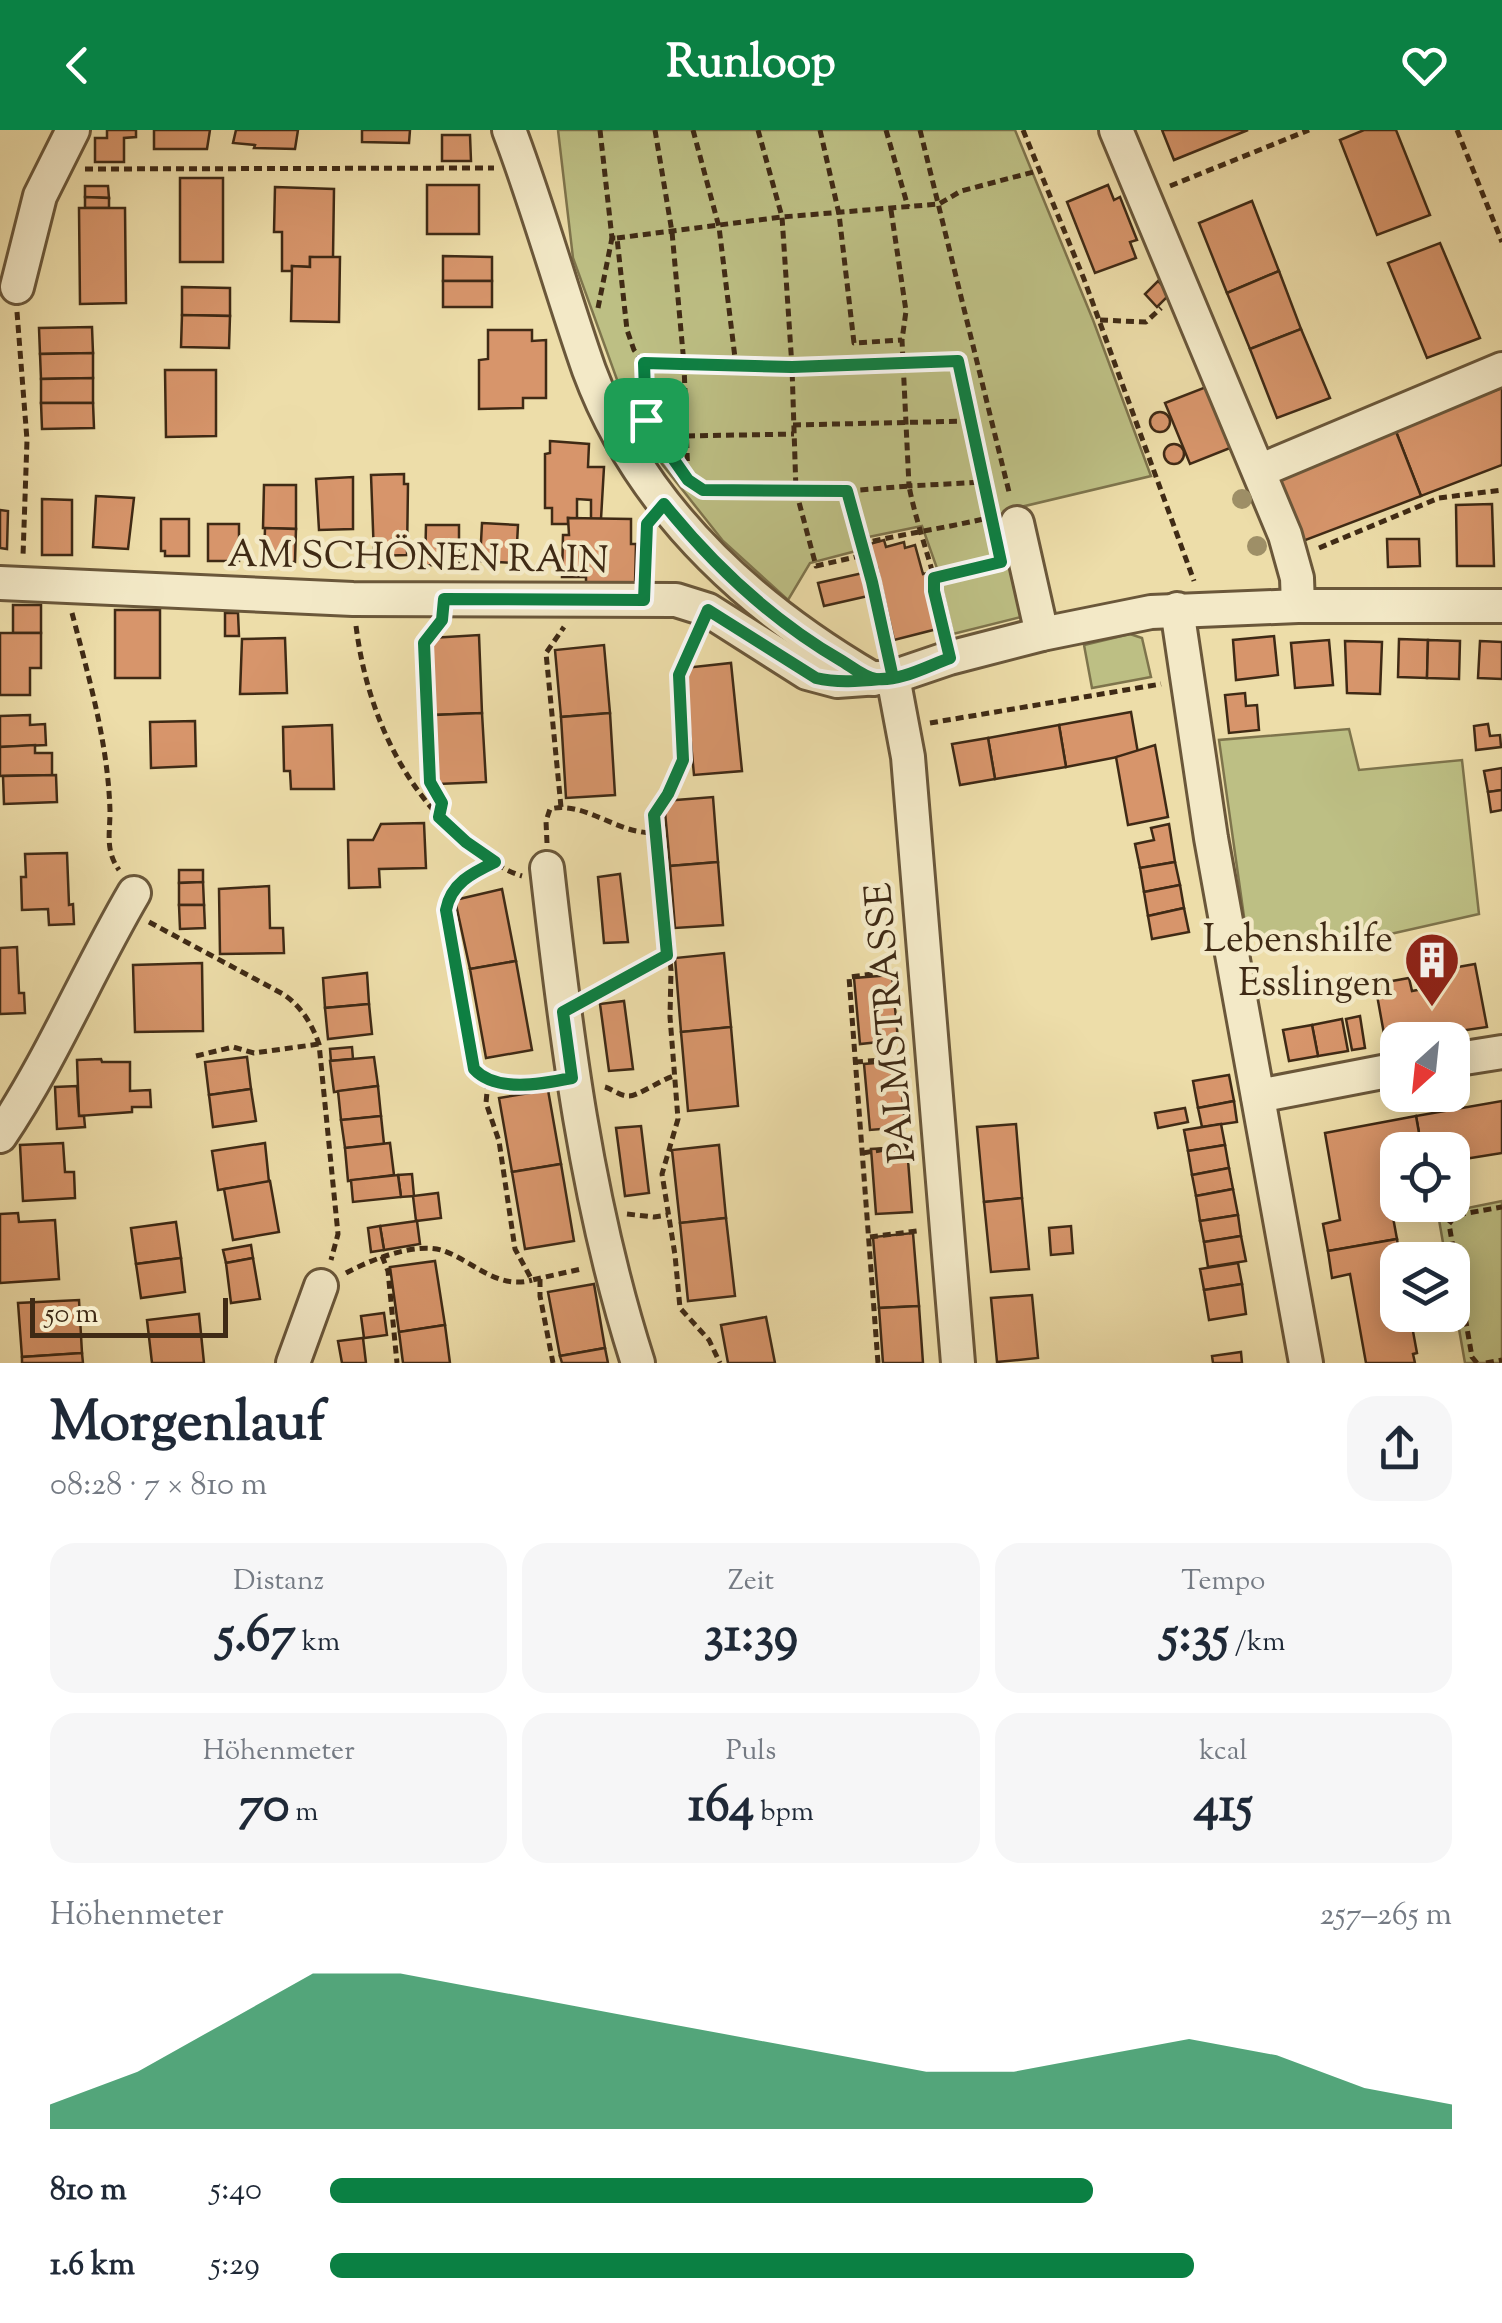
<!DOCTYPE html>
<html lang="de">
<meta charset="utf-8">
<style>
body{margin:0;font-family:"Sorts Mill Goudy",serif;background:#f6f6f7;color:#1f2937;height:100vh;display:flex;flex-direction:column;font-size:38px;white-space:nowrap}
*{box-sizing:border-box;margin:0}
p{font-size:32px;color:#747a83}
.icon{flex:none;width:55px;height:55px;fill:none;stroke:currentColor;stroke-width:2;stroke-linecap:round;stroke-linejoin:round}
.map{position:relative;height:1233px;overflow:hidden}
.panel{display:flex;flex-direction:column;background:#fff;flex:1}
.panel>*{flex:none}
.needle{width:65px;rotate:207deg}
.tools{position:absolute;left:1380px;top:892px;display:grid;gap:20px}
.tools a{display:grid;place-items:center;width:90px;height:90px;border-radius:20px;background:#fff;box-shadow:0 5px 25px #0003;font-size:50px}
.scale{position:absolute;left:30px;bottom:25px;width:198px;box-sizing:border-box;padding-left:10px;border:5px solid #3f2a15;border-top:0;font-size:28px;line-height:35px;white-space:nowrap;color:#3f2a15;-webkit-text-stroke:8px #f3e9c7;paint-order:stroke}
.pin{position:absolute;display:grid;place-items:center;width:85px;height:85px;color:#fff;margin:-42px;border-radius:20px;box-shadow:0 5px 15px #0006}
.round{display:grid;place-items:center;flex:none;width:105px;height:105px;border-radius:30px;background:#f6f6f7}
.head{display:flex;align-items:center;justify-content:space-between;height:170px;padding:0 50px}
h1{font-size:55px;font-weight:700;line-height:75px}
.metrics{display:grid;grid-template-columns:repeat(3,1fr);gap:15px;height:170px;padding:10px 50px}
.metrics div{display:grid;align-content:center;border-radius:25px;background:#f6f6f7;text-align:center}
.metrics b{font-size:50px;font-weight:700}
.metrics small{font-size:28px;font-weight:400}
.metrics p{font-size:28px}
.chart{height:280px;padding:20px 50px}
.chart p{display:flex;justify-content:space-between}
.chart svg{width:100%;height:180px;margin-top:10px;fill:#0b8043;opacity:.7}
ul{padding:0 50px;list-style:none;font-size:32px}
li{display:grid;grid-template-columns:160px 120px 1fr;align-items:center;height:75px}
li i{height:25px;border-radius:12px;background:#0b8043}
header{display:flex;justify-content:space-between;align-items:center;height:130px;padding:0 50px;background:#0b8043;color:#fff;font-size:45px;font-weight:700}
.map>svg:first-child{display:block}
.green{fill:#bdbf84;stroke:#7e744c;stroke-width:2.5}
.building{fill:#d7956b;stroke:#3f2a15;stroke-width:2.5}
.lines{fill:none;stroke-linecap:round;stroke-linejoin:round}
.minor-casing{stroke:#6a573a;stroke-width:38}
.path{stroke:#3f2a15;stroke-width:5;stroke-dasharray:8 5;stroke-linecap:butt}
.minor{stroke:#f3e9c7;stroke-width:32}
.tree{fill:#9e8f67}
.route-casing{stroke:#fff;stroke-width:20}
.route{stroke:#0b8043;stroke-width:12}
.labels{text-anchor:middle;stroke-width:9;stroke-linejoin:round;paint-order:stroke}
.street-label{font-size:38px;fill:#3f2a15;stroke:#f3e9c7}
.poi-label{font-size:38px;fill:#3f2a15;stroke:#f3e9c7;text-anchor:end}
</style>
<header><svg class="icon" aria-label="back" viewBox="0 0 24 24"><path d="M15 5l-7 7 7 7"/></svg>Runloop<svg class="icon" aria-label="heart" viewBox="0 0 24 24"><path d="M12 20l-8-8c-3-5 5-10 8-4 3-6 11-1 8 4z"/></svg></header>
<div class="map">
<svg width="1502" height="1233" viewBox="0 0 1502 1233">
<rect width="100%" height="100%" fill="#eddda9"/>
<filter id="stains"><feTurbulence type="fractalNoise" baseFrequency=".002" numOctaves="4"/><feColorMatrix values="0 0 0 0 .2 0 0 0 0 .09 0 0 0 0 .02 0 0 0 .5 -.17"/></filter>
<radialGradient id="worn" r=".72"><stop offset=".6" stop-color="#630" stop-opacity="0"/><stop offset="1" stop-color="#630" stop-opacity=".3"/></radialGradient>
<g class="green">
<path d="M558 0H1015L1093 190 1151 346 1004 381 1029 485 953 504 938 441 922 396 854 410 856 421 810 433 788 470 723 411 662 334 624 269 573 128Z"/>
<path d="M1130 504 1142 508 1151 547 1092 558 1084 515Z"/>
<path d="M1349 599 1359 640 1462 630 1479 784 1355 812 1247 808 1219 610Z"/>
<path d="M1502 1071V1233H1465L1453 1165 1452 1130H1446L1438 1084Z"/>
</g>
<g class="building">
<path d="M107 0H136V7L124 8V32H95V8H107Z"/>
<path d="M154 0H210L207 19H154Z"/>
<path d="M236 0H298L295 19 254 18 255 15 233 13Z"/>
<path d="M362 0H410L409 13 362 12Z"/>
<path d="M1162 0H1248L1174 30Z"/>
<path d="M1364 0H1396L1430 85 1377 105 1340 10Z"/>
<path d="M442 5H470L471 31H442Z"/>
<rect x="180" y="48" width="43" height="84"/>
<rect x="427" y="55" width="52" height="49"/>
<path d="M1108 55 1114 70 1120 67 1137 110 1130 112 1136 128 1095 143 1067 72Z"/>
<path d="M85 56H108L109 68 85 67Z"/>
<path d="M275 57 334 59 333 128 310 127V137L292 136V141H282V102H274Z"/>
<path d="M85 67 109 68V78H85Z"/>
<path d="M1252 71 1279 141 1227 163 1199 93Z"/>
<path d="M79 78H125L126 173 80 174Z"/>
<path d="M1440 113 1480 208 1427 228 1388 133Z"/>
<path d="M443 126 492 127V151H443Z"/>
<path d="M310 127H340L339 192 291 191 292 136 310 137Z"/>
<path d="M1279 141 1301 199 1250 219 1227 163Z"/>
<rect x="443" y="151" width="49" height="26"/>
<path d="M1158 151 1170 164 1157 177 1145 164Z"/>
<path d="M182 157 230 158V186L182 185Z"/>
<path d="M182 185 230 186 229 218 181 217Z"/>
<path d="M92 197 93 223 40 224 39 198Z"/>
<path d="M1301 199 1330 268 1277 288 1250 219Z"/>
<path d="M488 200H532V211L546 210V268H523V278L479 279V230L488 229Z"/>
<path d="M93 223V248L41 249 40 224Z"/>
<path d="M165 240H216V306L166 307Z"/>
<path d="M93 248V273H41V249Z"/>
<path d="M1206 257 1230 318 1190 334 1165 273Z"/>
<path d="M1502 258V335L1421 366 1395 299Z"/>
<path d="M41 273H93L94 298 42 299Z"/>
<circle cx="1160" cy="292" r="10"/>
<path d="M1395 299 1421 366 1303 411 1277 344Z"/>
<path d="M550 311 589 314 588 337H604L601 389H591V370L577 369V389L568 388V394H552V378H545V324L550 323Z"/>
<circle cx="1174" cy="324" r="10"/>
<path d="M404 344V354H408L407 425 374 426 371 345Z"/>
<path d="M353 347V399L319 400 316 349Z"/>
<path d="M264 355H296V399L263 398Z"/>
<path d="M96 366 134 368 128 419 93 417Z"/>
<path d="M42 369 72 370V425H42Z"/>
<path d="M1492 374 1494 436H1457L1456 375Z"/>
<path d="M0 380 8 381 7 419 0 418Z"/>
<path d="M568 388 631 389V414H636L635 454H586V447H562L563 405H569Z"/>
<path d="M161 389H189V426H165V421H161Z"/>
<path d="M482 393 518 395 516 433 480 431Z"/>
<rect x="208" y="394" width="31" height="37"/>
<path d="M426 395H459V436L425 435Z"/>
<path d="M265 398 296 399 295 432H264Z"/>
<path d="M1387 409H1419L1420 436 1388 437Z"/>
<path d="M884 410 886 417 904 412 905 418 915 415 923 444 928 443 931 453 926 454 937 499 894 510 877 437H872L866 415Z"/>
<path d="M863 443 868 466 824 476 818 453Z"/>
<rect x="13" y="475" width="28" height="28"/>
<rect x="115" y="480" width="45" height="68"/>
<path d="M225 483H238L239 506H225Z"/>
<path d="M0 503H41V538H30V565H0Z"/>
<path d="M479 505 482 583 434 585 431 508Z"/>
<path d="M1274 506 1278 545 1236 550 1233 510Z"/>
<path d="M285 508 287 563 240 564 242 509Z"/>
<path d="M1399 509 1428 510 1427 548 1398 547Z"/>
<path d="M1329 510 1333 555 1295 558 1291 513Z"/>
<path d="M1428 510 1460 511 1459 549 1427 548Z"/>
<path d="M1345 511 1382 512 1380 564 1347 563Z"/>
<path d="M1480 511 1502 512V549L1478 548Z"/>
<path d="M604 515 610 583 561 587 555 520Z"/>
<path d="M731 533 742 641 694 645 684 538Z"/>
<path d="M1245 563 1246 576 1257 575 1259 600 1229 603 1225 565Z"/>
<path d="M1131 582 1138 623 1066 637 1059 595Z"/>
<path d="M482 583 486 652 438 654 434 585Z"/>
<path d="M610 583 615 665 566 668 561 587Z"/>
<path d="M30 585V595L45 594 46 615 0 617V586Z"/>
<path d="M195 591 196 636 151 638 150 592Z"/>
<path d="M1488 594 1490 606 1500 605 1501 617 1476 620 1474 596Z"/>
<path d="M332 595 334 659H291L290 641H284L283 597Z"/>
<path d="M1059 595 1066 637 995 649 988 608Z"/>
<path d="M988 608 995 649 960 655 952 614Z"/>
<path d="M35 615V623H52V645L0 646V617Z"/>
<path d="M1155 615 1168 687 1128 695 1116 627Z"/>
<path d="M1502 638V660L1488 662 1484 641Z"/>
<path d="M56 645 57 672 4 674 3 646Z"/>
<path d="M1502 660V680L1491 682 1488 662Z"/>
<path d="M713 667 718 732 670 736 664 671Z"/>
<path d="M424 693 426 738 379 739 380 757 349 758 348 710H373L381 694Z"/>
<path d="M1169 694 1175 732 1140 738 1135 714 1154 710 1151 698Z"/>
<path d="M67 723 69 775 73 774 74 794 49 795 48 779 22 780 21 747H26L25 724Z"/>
<path d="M718 732 723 795 675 798 670 736Z"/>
<path d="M1175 732 1180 755 1144 762 1140 738Z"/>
<path d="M179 740H203V752L179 753Z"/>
<path d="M620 744 628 812 604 813 598 747Z"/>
<path d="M203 752 204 775H179V753Z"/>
<path d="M1180 755 1184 778 1148 786 1144 762Z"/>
<path d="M269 756 270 798H283L284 823 220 824 219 759Z"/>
<path d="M502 759 516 831 470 839 455 770Z"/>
<path d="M179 775H204L205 798 180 799Z"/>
<path d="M1184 778 1189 802 1152 809 1148 786Z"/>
<path d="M17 817 19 863H24L25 883 0 884V818Z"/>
<path d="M724 823 731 897 681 902 675 828Z"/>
<path d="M516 831 532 920 486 928 470 839Z"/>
<path d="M202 833 203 901 135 902 133 835Z"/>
<path d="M1475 834 1487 897 1398 910V913L1386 915 1375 854 1409 848 1412 861 1444 855 1441 840Z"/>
<path d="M367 843 369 874 325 878 323 848Z"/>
<path d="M892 845 898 910 860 914 854 848Z"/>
<path d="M624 871 633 939 609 941 600 874Z"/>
<path d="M369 874 372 904 328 909 325 878Z"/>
<path d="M1360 886 1365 918 1352 920 1346 889Z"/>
<path d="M1342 889 1348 921 1318 926 1312 895Z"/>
<path d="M1312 895 1318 926 1289 931 1283 900Z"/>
<path d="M731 897 738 976 688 981 681 902Z"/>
<path d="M352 917 353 929 331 931 330 919Z"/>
<path d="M247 927 251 959 209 965 205 932Z"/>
<path d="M374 927 378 956 334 962 330 931Z"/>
<path d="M101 929 102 932H130V961L150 960 151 977H132V982L79 986 77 930Z"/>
<path d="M899 931 905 997 870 1000 864 934Z"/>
<path d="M1229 945 1234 971 1198 978 1193 951Z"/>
<path d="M77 956 79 986H84L85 997 57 999 55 957Z"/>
<path d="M378 956 381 986 341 990 338 961Z"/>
<path d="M251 959 256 991 213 997 209 965Z"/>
<path d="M548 960 561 1034 512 1042 499 968Z"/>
<path d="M1234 971 1237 992 1202 997 1198 978Z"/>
<path d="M1502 971V1023L1452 1031V1020H1422L1416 986Z"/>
<path d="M1185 978 1188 992 1158 998 1155 983Z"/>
<path d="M381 986 384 1014 345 1018 341 990Z"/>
<path d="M1416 986 1422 1020H1398V1042L1385 1044 1397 1109 1328 1121 1323 1094 1340 1090 1325 1003Z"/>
<path d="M1016 994 1022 1068 984 1072 977 997Z"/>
<path d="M1221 994 1225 1015 1188 1021 1184 1000Z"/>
<path d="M641 996 649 1063 625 1066 616 998Z"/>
<path d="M63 1013 65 1042H74L75 1068 23 1071 20 1015Z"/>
<path d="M265 1013 269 1052 218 1060 212 1021Z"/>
<path d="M390 1013 394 1045 348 1051 345 1018Z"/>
<path d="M719 1015 726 1088 680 1093 672 1020Z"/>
<path d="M1225 1015 1229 1038 1192 1045 1188 1021Z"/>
<path d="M907 1017 912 1082 876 1084 871 1019Z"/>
<path d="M561 1034 574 1111 525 1119 512 1042Z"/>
<path d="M1229 1038 1233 1059 1196 1066 1192 1045Z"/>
<path d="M412 1044 414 1066 401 1067 398 1045Z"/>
<path d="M398 1045 401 1067 353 1072 351 1050Z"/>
<path d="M270 1051 279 1102 233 1110 224 1059Z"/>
<path d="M1233 1059 1238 1085 1200 1091 1196 1066Z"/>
<path d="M438 1063 441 1088 416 1091 413 1066Z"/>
<path d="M1022 1068 1029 1139 991 1142 984 1072Z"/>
<path d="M18 1083 19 1092 55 1090 59 1149 0 1153V1084Z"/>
<path d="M1238 1085 1241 1106 1204 1112 1200 1091Z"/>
<path d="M726 1088 735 1166 688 1171 680 1093Z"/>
<path d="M417 1091 420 1114 384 1120 380 1096Z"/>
<path d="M176 1092 181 1128 136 1134 131 1098Z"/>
<path d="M380 1096 384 1120 371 1122 368 1098Z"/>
<path d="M1071 1096 1073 1123 1051 1125 1049 1098Z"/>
<path d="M913 1103 919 1176 879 1178 873 1107Z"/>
<path d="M1241 1106 1246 1131 1208 1137 1204 1112Z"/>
<path d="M1397 1109 1400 1130H1398V1185H1410L1417 1223 1413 1224 1415 1233H1366L1350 1144 1332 1148 1328 1121Z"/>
<path d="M251 1115 253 1128 226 1133 223 1120Z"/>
<path d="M181 1128 185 1162 141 1168 136 1134Z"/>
<path d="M253 1128 260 1169 231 1173 226 1133Z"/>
<path d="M435 1131 445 1195 399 1202 390 1137Z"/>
<path d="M1238 1133 1242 1154 1204 1160 1200 1139Z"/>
<path d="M594 1154 605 1218 560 1226 548 1162Z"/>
<path d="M1242 1154 1246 1184 1209 1190 1204 1160Z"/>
<path d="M1032 1165 1038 1228 997 1232 991 1168Z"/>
<path d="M79 1170 82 1223 22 1227 18 1173Z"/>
<path d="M919 1176 923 1233H883L879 1178Z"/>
<path d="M384 1183 387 1205 364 1208 361 1186Z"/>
<path d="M199 1184 204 1233H152L147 1190Z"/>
<path d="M766 1187 775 1233H728L721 1195Z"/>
<path d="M445 1195 450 1233H403L399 1202Z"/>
<path d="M363 1208 366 1233H342L338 1211Z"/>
<path d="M605 1218 608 1233H562L560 1226Z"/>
<path d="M1241 1222 1242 1233H1213L1212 1226Z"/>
<path d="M82 1223 83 1233H22V1227Z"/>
</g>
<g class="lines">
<g class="minor-casing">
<g id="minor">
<path d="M509 0C539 79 561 160 589 240 640 378 750 477 873 549"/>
<path d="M1116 0 1285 405 1297 448 1298 476"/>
<path d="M17 157 40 66 73 0"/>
<path d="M1259 341 1502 239"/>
<path d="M1017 393 1042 504"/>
<path d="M0 453 353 469 676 470 708 480 807 543 837 551 893 547 949 528 1042 504 1151 482 1298 476H1502"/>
<path d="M1177 479 1211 708 1306 1233"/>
<path d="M893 547 908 627 958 1233"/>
<path d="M547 738C566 906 586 1071 638 1233"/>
<path d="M1452 930 1502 922"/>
<path d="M1258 966 1398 939"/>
<path d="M0 1006C52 929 87 843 134 763"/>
<path d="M293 1233 321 1156"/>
</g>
</g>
<g class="path">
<path d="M600 0 612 108H617L627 200 634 220 644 233 647 292"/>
<path d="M655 0 672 102 684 234 688 350"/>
<path d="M693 0 719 97 736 236"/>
<path d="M758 0 782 87 792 237 796 361 816 436 864 425"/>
<path d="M820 0 839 84 854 213 902 210"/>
<path d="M886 0 908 77"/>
<path d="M920 0 1010 366"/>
<path d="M1023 0 1084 149 1194 451"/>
<path d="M1457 0 1502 112"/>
<path d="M85 39 494 38"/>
<path d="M1170 56 1309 0"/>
<path d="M891 80 906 181 902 210 909 356 984 352"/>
<path d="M617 108 782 87 939 74 961 61 1041 40"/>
<path d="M598 178 612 108"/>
<path d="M17 182 27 310 23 426"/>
<path d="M1100 190 1146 192 1161 178"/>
<path d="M644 233 792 237 959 231 990 384"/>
<path d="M793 295 970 291"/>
<path d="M687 306 794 304"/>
<path d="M661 314 695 357 711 362 847 361 909 356C915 387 925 415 933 444 937 462 939 482 943 501"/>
<path d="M847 361 887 520"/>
<path d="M860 414C903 404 945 398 988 388"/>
<path d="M1319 418 1439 368 1502 360"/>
<path d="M645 442 647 398"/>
<path d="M934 448 999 433"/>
<path d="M72 483C89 548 108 613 110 681 110 704 105 720 119 740"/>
<path d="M356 496C367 583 404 664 474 719 488 729 505 741 522 746"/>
<path d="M435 499 424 518 430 653 441 673 440 685"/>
<path d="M696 506 679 545 683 629 654 690 671 840 670 887 678 989 662 1044 675 1125 680 1178 709 1210 720 1233"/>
<path d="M930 593 1161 554"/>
<path d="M561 677 546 523 564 497"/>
<path d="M547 713 546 691 550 679C577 672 606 693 632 700 640 702 649 703 657 704"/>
<path d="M495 732 464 749 447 774 473 939 488 951 547 953"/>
<path d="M149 792 283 864C301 876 312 894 319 914L338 1104 331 1130"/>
<path d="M590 865 667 825"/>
<path d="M196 926 233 917 254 923 319 914"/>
<path d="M855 932 907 928"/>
<path d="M488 951 486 973 499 1011 515 1119 532 1150 581 1139"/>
<path d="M605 957C612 959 620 966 628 966 637 967 662 949 674 946"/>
<path d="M863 1023 914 1014"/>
<path d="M627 1084 654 1087 668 1085"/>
<path d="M870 1107 917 1101"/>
<path d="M382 1126 388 1141 397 1233"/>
<path d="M346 1143C370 1130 417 1111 444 1121 474 1132 498 1160 532 1150"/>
<path d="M540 1149V1166L553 1233"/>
<path d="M878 1233 849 847 898 841"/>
<path d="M1477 1233 1472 1227 1449 1094 1456 1085 1502 1077"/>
<path d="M1486 1233 1502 1230"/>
</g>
<use href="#minor" class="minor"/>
</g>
<g class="tree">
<circle cx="1242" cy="369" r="10"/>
<circle cx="1257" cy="416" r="10"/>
</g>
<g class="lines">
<g class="route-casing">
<path id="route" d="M646 290 688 350 703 360 847 361 872 452 893 548C868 550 841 554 816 548L708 480 679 545 683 630 668 664 654 685 667 825 563 882 572 948C542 954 496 963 474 939L446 780C451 753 472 743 495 732L466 712 439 687 442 673 430 652 424 513 442 490 444 469 644 470 647 394 664 374C714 436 773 491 842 531 852 537 865 548 876 549 899 552 928 536 950 528L934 461V448L1001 432 958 231 792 237 644 233 646 290"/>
</g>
<use href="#route" class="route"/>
</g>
<defs>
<g id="building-pin" transform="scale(2.875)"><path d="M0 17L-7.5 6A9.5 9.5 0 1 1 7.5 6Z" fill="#8f2418" stroke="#f3e9c7"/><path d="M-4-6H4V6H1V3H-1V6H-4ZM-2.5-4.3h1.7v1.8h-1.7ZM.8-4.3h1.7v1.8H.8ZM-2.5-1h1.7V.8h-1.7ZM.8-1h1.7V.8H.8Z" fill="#fff"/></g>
</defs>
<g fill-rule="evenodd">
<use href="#building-pin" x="1432" y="830"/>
</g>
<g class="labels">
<g class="street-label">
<text transform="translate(418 426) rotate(1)" y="13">AM SCHÖNEN RAIN</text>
<text transform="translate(889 893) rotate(-95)" y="13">PALMSTRASSE</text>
</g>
<g class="poi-label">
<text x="1393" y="821">Lebenshilfe<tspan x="1393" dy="44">Esslingen</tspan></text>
</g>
</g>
<rect width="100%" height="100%" filter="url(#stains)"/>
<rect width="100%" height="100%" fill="url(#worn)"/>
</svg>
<div class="tools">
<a><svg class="needle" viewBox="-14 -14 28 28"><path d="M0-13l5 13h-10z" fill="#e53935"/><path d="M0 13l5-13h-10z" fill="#747a83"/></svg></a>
<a><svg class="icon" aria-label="locate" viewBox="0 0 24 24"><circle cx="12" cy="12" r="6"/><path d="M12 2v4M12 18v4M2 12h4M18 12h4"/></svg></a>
<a><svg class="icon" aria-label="layers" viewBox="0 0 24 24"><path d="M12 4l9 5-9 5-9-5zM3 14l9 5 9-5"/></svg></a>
</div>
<div class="scale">50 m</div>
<div class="pin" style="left:646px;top:290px;background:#1e9e55"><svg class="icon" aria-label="arrive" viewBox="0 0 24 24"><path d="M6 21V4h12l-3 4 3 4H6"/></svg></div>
</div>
<section class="panel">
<div class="head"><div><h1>Morgenlauf</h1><p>08:28 · 7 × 810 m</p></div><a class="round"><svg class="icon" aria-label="share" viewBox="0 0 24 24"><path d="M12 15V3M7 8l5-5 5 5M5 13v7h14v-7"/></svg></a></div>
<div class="metrics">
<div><p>Distanz</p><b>5.67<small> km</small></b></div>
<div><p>Zeit</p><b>31:39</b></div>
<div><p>Tempo</p><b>5:35<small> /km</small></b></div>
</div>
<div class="metrics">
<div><p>Höhenmeter</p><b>70<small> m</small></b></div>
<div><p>Puls</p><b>164<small> bpm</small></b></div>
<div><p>kcal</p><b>415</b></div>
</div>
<div class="chart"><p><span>Höhenmeter</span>257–265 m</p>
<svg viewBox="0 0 160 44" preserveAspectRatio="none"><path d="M0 44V38L10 30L20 18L30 6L40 6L50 10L60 14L70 18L80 22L90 26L100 30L110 30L120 26L130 22L140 26L150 34L160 38V44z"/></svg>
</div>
<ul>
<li><b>810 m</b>5:40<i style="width:68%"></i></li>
<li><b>1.6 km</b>5:29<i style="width:77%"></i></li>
</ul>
</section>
